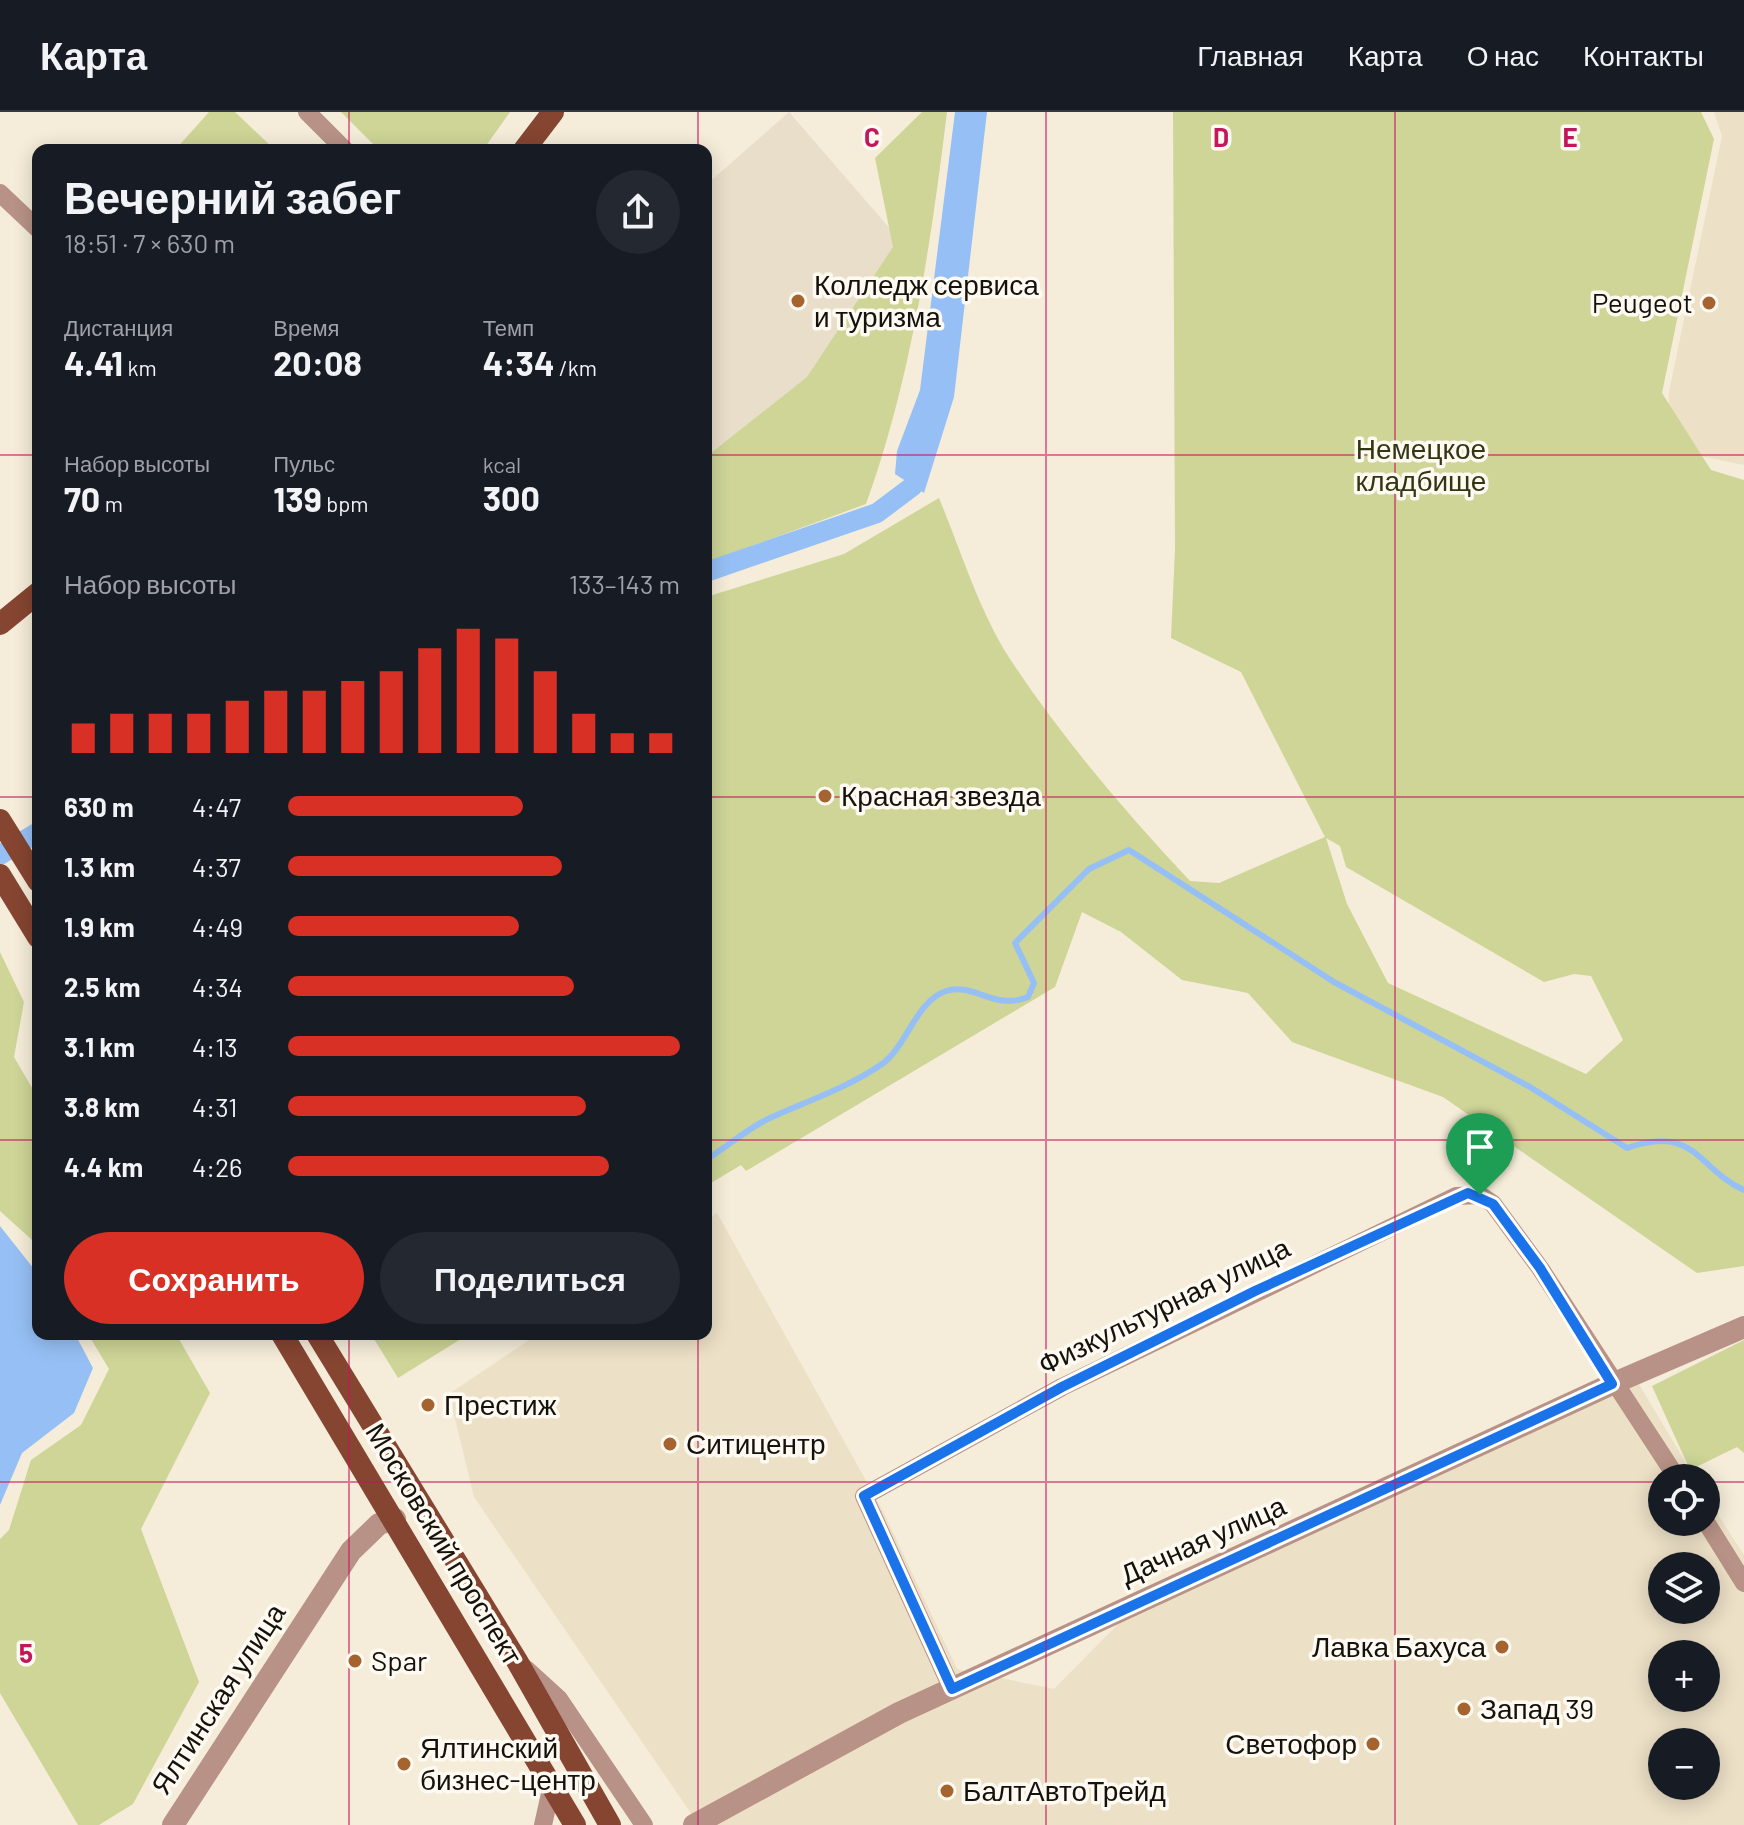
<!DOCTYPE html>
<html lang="ru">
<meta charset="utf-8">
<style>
body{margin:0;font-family:Barlow,sans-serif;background:#242831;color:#f1f3f6;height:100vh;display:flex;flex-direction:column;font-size:30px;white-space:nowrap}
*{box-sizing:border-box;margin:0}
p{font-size:26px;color:#9ea1a6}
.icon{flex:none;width:44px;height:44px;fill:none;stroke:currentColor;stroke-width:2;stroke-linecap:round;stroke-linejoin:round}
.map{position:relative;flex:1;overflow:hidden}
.details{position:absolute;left:32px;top:32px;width:680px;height:1196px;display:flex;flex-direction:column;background:#171b24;border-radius:16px;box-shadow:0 4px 20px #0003}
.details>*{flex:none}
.fabs{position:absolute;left:1648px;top:1352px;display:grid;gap:16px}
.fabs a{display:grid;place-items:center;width:72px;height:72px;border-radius:50%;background:#171b24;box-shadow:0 4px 20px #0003;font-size:40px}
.pin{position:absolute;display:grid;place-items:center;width:68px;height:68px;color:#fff;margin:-82px -34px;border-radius:50% 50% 50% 0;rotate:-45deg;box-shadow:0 0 8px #0007}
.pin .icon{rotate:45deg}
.round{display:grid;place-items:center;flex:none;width:84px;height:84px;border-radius:42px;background:#242831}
.head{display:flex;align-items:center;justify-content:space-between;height:136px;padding:0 32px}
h1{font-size:44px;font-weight:700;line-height:60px}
.stats{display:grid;grid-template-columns:repeat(3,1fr);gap:12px;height:136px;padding:8px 32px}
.stats div{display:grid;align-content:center}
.stats b{font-size:34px;font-weight:700}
.stats small{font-size:22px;font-weight:400}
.stats p{font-size:22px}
.chart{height:224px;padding:16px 32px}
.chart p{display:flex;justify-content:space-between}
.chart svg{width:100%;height:144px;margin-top:8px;stroke:#d93025;stroke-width:6}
.cta{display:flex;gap:16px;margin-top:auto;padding:16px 32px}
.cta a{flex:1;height:92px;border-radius:48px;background:#d93025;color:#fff;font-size:32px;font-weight:700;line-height:92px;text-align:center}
.cta a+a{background:#242831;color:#f1f3f6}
ul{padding:0 32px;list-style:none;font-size:26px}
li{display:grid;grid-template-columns:128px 96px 1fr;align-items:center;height:60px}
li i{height:20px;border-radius:10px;background:#d93025}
header{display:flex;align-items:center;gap:48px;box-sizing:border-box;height:112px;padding:0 40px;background:#171b24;border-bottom:2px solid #363941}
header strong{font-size:38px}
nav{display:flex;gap:44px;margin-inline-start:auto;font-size:28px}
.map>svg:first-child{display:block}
.built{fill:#ece0c6;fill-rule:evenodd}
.education{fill:#e9dec9}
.green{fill:#ced597;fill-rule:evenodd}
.water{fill:#96c0f5}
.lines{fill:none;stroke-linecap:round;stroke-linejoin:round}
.stream{stroke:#96c0f5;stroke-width:6}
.canal{stroke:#96c0f5;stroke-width:20}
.minor{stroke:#b89286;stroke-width:18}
.tertiary{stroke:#b89286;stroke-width:22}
.primary{stroke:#854531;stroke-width:22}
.route-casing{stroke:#fff;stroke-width:16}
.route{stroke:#1a73e8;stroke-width:10}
.grid{fill:none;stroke:#c2185b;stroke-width:2;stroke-opacity:0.55}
.poi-dot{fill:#a5632f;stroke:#fefaf2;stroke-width:3}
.labels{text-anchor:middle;stroke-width:7;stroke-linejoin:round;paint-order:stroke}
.poi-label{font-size:28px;fill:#15120c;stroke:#fefaf2;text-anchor:start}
.park-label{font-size:28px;fill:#333611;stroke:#fefaf2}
.street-label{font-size:28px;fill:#15120c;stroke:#fefaf2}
.grid-label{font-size:26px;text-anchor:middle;font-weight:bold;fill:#c2185b;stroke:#fefaf2;stroke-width:7;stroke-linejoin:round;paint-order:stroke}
</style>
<header>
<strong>Карта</strong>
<nav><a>Главная</a><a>Карта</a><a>О нас</a><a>Контакты</a></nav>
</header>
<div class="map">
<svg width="1744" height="1713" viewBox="0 0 1744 1713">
<rect width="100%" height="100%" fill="#f5edd9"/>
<g class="built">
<path d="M1714 0H1744V353L1690 342 1668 305 1669 280 1722 24Z"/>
<path d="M717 1101 884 1401 957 1557 1054 1577 1122 1508 1634 1264 1695 1366H1662V1410H1706V1384L1744 1443V1713H699L474 1385 449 1282 538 1222H706V1108ZM1662 1454H1706V1498H1662ZM1662 1542H1706V1586H1662ZM1662 1630H1706V1674H1662Z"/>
</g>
<path class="education" d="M789 0 911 141 871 237 706 345V73Z"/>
<g class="green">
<path d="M209 0H235L273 36 175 38Z"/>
<path d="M341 0H510L483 38H379Z"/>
<path d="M922 0H947C931 131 911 268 866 392L706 451V345L807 265 893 135 875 46Z"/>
<path d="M1173 0H1701L1714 27 1662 281 1711 358 1744 368V1154L1697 1161 1443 985 1292 930 1248 881 1182 868 1121 820 1082 800 1055 875 746 1059 741 1053 706 1074V485L844 442 939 386C961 439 979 499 1010 547 1063 627 1125 700 1190 769L1219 771 1325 725 1241 560 1171 526 1175 437ZM1326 726 1340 734 1346 755 1544 870 1574 862 1591 864 1623 928 1586 962 1388 871 1347 792Z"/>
<path d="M0 840 24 890 14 945 38 986V1140L31 1127 0 1099Z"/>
<path d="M88 1222H176L210 1281 141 1417 199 1570 133 1692 99 1713H78L0 1581V1427L9 1418 31 1348 81 1313 109 1257Z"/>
<path d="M371 1222H469L398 1266Z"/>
<path d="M1744 1228V1341L1737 1335 1690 1358 1652 1274Z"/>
</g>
<g class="water">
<path d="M955 0H987L954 285 924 381 895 362 897 339 920 278Z"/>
<path d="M0 1114 38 1162V1222H75L93 1256 74 1301 22 1341 0 1393Z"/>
</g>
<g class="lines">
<path class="stream" d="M706 1048C728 1034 749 1015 772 1005 810 988 849 975 882 952 907 934 916 889 946 879 973 870 995 899 1028 885L1034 871 1015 831 1089 757 1129 738 1334 870 1530 975 1627 1036C1696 1012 1696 1056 1744 1078"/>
<g class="canal">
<path d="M706 460 877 401 913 374"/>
<path d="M0 743 38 720"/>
</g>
<g class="minor">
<path d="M307 0 345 38"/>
<path d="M0 81 38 117"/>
<path d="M1706 1410 1744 1471"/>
<path d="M526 1557 559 1587 644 1713"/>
<path d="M952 1577 864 1384 1062 1275 1456 1084 1480 1083 1493 1092 1540 1156 1677 1366"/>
<path d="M543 1713 552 1673"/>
</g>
<g class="tertiary">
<path d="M173 1713 351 1439 379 1412 395 1407"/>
<path d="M694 1713 899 1601 1612 1272 1744 1215"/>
</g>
<g class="primary">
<path d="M524 38 553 0"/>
<path d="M0 512 38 481"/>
<path d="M0 708 38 769"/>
<path d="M0 763 38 825"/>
<path d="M282 1222 575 1713"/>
<path d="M317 1222 517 1549 610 1713"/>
</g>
</g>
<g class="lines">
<g class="route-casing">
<path id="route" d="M1468 1081 1493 1092 1540 1156 1612 1272 952 1577 864 1384 1062 1275 1255 1179Z"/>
</g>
<use href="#route" class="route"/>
</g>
<path class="grid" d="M349 0V38M698 0V38M1046 0V1713M1395 0V1713M0 343H38M706 343H1744M0 685H38M706 685H1744M0 1028H38M706 1028H1744M349 1222V1713M698 1222V1713M0 1370H1662M1706 1370H1744"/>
<g class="poi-dot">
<circle cx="798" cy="189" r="8"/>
<circle cx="1709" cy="191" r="8"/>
<circle cx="825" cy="684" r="8"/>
<circle cx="428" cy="1293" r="8"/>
<circle cx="670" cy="1332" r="8"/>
<circle cx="1502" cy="1535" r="8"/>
<circle cx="355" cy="1549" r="8"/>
<circle cx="1464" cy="1597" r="8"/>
<circle cx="1373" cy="1632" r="8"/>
<circle cx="404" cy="1652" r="8"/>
<circle cx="947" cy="1679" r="8"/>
</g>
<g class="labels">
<g class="poi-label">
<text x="814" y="183">Колледж сервиса<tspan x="814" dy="32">и туризма</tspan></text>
<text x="1693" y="201" text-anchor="end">Peugeot</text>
<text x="841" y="694">Красная звезда</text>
<text x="444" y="1303">Престиж</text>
<text x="686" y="1342">Ситицентр</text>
<text x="1486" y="1545" text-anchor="end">Лавка Бахуса</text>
<text x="371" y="1559">Spar</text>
<text x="1480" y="1607">Запад 39</text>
<text x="1357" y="1642" text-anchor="end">Светофор</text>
<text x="420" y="1646">Ялтинский<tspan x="420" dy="32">бизнес-центр</tspan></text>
<text x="963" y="1689">БалтАвтоТрейд</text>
</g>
<g class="park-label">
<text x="1421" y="347">Немецкое<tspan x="1421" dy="32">кладбище</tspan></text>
</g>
<g class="street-label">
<text transform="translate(1164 1194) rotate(-26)" y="10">Физкультурная улица</text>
<text transform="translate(1203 1428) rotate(-24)" y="10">Дачная улица</text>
<text transform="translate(444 1432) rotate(59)" y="10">Московский проспект</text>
<text transform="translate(218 1587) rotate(-57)" y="10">Ялтинская улица</text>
</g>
</g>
<g class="grid-label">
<text x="872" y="35">C</text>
<text x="1221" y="35">D</text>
<text x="1570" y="35">E</text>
<text x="26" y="1551">5</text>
</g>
</svg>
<div class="fabs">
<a><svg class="icon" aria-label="locate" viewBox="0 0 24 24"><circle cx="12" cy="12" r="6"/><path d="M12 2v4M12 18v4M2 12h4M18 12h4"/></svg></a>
<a><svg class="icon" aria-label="layers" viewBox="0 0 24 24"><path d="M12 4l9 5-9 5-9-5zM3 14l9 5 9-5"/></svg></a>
<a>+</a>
<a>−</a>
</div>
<div class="pin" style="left:1480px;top:1083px;background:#1e9e55"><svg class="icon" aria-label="arrive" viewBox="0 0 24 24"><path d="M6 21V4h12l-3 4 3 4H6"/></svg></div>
<section class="details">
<div class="head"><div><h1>Вечерний забег</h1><p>18:51 · 7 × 630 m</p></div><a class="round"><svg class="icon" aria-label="share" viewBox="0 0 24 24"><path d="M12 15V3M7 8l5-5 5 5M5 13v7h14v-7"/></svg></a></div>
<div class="stats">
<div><p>Дистанция</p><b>4.41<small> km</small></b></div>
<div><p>Время</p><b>20:08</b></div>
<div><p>Темп</p><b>4:34<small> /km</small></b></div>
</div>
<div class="stats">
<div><p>Набор высоты</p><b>70<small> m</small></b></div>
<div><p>Пульс</p><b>139<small> bpm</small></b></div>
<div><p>kcal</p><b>300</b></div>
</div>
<div class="chart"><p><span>Набор высоты</span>133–143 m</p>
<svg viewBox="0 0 160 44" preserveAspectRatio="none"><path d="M5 44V35M15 44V32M25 44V32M35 44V32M45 44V28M55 44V25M65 44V25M75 44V22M85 44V19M95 44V12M105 44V6M115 44V9M125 44V19M135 44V32M145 44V38M155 44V38"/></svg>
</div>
<ul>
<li><b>630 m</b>4:47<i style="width:60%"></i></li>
<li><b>1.3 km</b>4:37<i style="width:70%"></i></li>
<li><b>1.9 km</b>4:49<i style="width:59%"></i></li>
<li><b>2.5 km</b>4:34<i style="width:73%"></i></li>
<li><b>3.1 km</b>4:13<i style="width:100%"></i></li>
<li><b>3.8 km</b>4:31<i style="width:76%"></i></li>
<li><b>4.4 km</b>4:26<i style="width:82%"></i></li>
</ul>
<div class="cta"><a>Сохранить</a><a>Поделиться</a></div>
</section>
</div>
